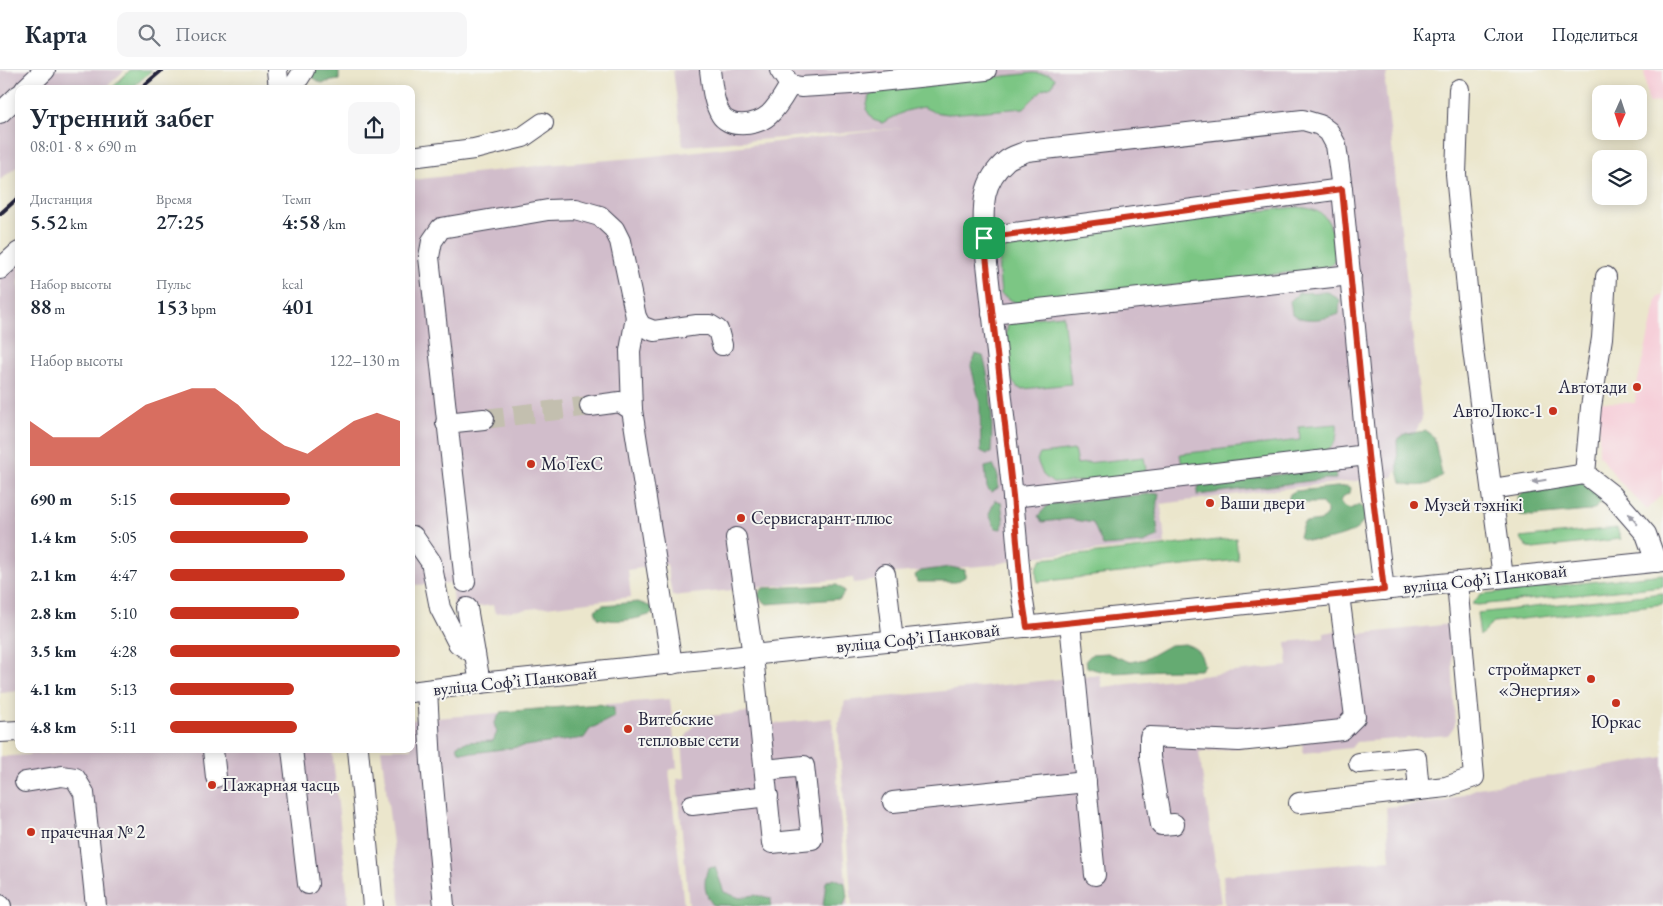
<!DOCTYPE html>
<html lang="ru">
<meta charset="utf-8">
<style>
body{margin:0;font-family:"EB Garamond",serif;background:#f6f6f7;color:#1f2937;height:100vh;display:flex;flex-direction:column;font-size:19px;white-space:nowrap}
*{box-sizing:border-box;margin:0}
p{font-size:16px;color:#747a83}
.icon{flex:none;width:28px;height:28px;fill:none;stroke:currentColor;stroke-width:2;stroke-linecap:round;stroke-linejoin:round}
.map{position:relative;flex:1;overflow:hidden}
.drawer{position:absolute;left:15px;top:15px;width:400px;height:668px;display:flex;flex-direction:column;background:#fff;border-radius:10px;box-shadow:0 2px 12px #0003}
.drawer>*{flex:none}
.needle{width:32px;rotate:183deg}
.tools{position:absolute;left:1592px;top:15px;display:grid;gap:10px}
.tools a{display:grid;place-items:center;width:55px;height:55px;border-radius:10px;background:#fff;box-shadow:0 2px 12px #0003;font-size:25px}
.pin{position:absolute;display:grid;place-items:center;width:42px;height:42px;color:#fff;margin:-21px;border-radius:10px;box-shadow:0 2px 8px #0006}
.round{display:grid;place-items:center;flex:none;width:52px;height:52px;border-radius:10px;background:#f6f6f7}
.summary{display:flex;align-items:center;justify-content:space-between;height:85px;padding:0 15px}
h1{font-size:28px;font-weight:600;line-height:38px}
.figures{display:grid;grid-template-columns:repeat(3,1fr);gap:8px;height:85px;padding:5px 15px}
.figures div{display:grid;align-content:center}
.figures b{font-size:21px;font-weight:600}
.figures small{font-size:14px;font-weight:400}
.figures p{font-size:14px}
.chart{height:140px;padding:10px 15px}
.chart p{display:flex;justify-content:space-between}
.chart svg{width:100%;height:90px;margin-top:5px;fill:#c8321e;opacity:.7}
ul{padding:0 15px;list-style:none;font-size:16px}
li{display:grid;grid-template-columns:80px 60px 1fr;align-items:center;height:38px}
li i{height:12px;border-radius:6px;background:#c8321e}
header{display:flex;align-items:center;gap:30px;box-sizing:border-box;height:70px;padding:0 25px;background:#fff;border-bottom:1px solid #e0e1e3}
header strong{font-size:24px}
nav{display:flex;gap:28px;margin-inline-start:auto;font-size:18px}
.search{width:350px;height:45px;background:#f6f6f7;display:flex;align-items:center;gap:12px;box-sizing:border-box;padding:0 18px;border-radius:10px;color:#747a83;font-size:19px}
.map>svg:first-child{display:block}
.built{fill:#f6cfd9}
.industrial{fill:#d1bdcb}
.green{fill:#7cc684;stroke:#4f7460}
.forest{fill:#65ab72;stroke:#446656}
.lines{fill:none;stroke-linecap:round;stroke-linejoin:round}
.minor-tunnel{stroke:#c3bfaf;stroke-width:20;stroke-dasharray:20 10;stroke-linecap:butt}
.minor-casing{stroke:#403f51;stroke-width:22}
.minor{stroke:#fff;stroke-width:20}
.rail{stroke:#22223b;stroke-width:4}
.oneway{fill:#9c9ca7}
.route-casing{stroke:#fff;stroke-width:10}
.route{stroke:#c8321e;stroke-width:6}
.poi-dot{fill:#c8321e;stroke:#f6f6f2;stroke-width:2}
.labels{text-anchor:middle;stroke-width:4;stroke-linejoin:round;paint-order:stroke}
.poi-label{font-size:18px;fill:#22223b;stroke:#f6f6f2;text-anchor:start}
.street-label{font-size:18px;fill:#22223b;stroke:#f6f6f2}
</style>
<header>
<strong>Карта</strong>
<div class="search"><svg class="icon" aria-label="search" viewBox="0 0 24 24"><circle cx="10" cy="10" r="6"/><path d="M15 15l6 6"/></svg>Поиск</div>
<nav><a>Карта</a><a>Слои</a><a>Поделиться</a></nav>
</header>
<div class="map">
<svg width="1663" height="836" viewBox="0 0 1663 836">
<rect width="100%" height="100%" fill="#f6f6f2"/>
<filter id="ink" filterUnits="userSpaceOnUse"><feTurbulence type="fractalNoise" baseFrequency=".02" numOctaves="2"/><feDisplacementMap in="SourceGraphic" scale="10" xChannelSelector="R" yChannelSelector="G"/><feConvolveMatrix kernelMatrix="1 2 1 2 8 2 1 2 1" color-interpolation-filters="sRGB"/></filter>
<filter id="wash" filterUnits="userSpaceOnUse"><feTurbulence type="fractalNoise" baseFrequency=".0096" numOctaves="4" result="noise"/><feDisplacementMap in="SourceGraphic" scale="20" xChannelSelector="R" yChannelSelector="G"/><feGaussianBlur stdDeviation="1.12" result="paint"/><feColorMatrix in="noise" values="0 0 0 0 0 0 0 0 0 0 0 0 0 0 0 0 0 1.4 0 .05"/><feComposite in="paint" operator="in"/></filter>
<g filter="url(#wash)">
<rect width="100%" height="100%" fill="#ebe6cc"/>
<g class="built">
<path d="M1644 0H1663V32L1648 33Z"/>
<path d="M1658 226H1663V423L1647 440 1620 412 1599 385V345L1601 332 1635 333 1636 318Z"/>
</g>
<g class="industrial">
<path d="M0 0H125L104 19H19V95L0 110Z"/>
<path d="M673 0H1423L1387 3 1385 13 1422 349 1393 407 1280 419 1161 434 1165 474 1031 487 992 495 885 504 878 510 854 513 853 508 672 526 667 494 628 500 631 527 495 543 493 535 454 540 451 514 411 515V110L546 95 634 88 903 58 683 76Z"/>
<path d="M19 174V621L0 623V192Z"/>
<path d="M1451 554 1455 655 1448 665 1356 672 1351 678 1303 683 1302 671 1199 682 1221 833 1181 836H852L838 656 845 631 1100 605 1102 617 1288 596 1286 572 1324 568V563L1336 561 1350 565Z"/>
<path d="M670 629 677 698 669 700 684 836H401L381 679H411V650Z"/>
<path d="M748 642 770 654 832 648 848 836H689L677 709 685 708 682 672 700 647Z"/>
<path d="M97 679H332L349 836H0V687Z"/>
<path d="M1663 687V836H1225L1223 805 1390 790 1386 737 1447 731 1478 718Z"/>
</g>
<g class="green">
<path d="M130 0H152L131 19H111Z"/>
<path d="M1033 3 1049 4 1055 8 1052 16 1043 19 1024 38 948 44 934 42 923 37 906 41 882 53 873 50 866 39 869 26 878 20Z"/>
<path d="M1296 137C1333 139 1331 157 1336 187L1331 195 1321 199 1016 233 1001 224C999 196 993 187 1016 168Z"/>
<path d="M1063 245 1071 314 1023 319 1017 317 1012 311 1006 263 1008 255 1014 250Z"/>
<path d="M1337 354C1338 373 1333 378 1316 385L1187 401 1182 396 1180 384 1300 370 1299 357Z"/>
<path d="M1074 380 1077 394 1144 387 1146 400 1140 407 1053 413 1043 405 1037 390 1040 384Z"/>
<path d="M1617 458 1621 469 1533 479 1525 475 1520 468Z"/>
<path d="M1236 468 1238 490 1038 512C1035 502 1035 498 1042 489Z"/>
<path d="M1663 504V516L1478 535 1472 534 1481 524Z"/>
<path d="M1663 523V534L1494 552 1480 566 1477 543Z"/>
</g>
<g class="forest">
<path d="M312 0H339V10L321 13 312 7Z"/>
<path d="M1328 222 1340 230 1339 244C1325 249 1305 253 1292 244L1290 231 1299 223Z"/>
<path d="M975 284 983 286C992 317 993 351 991 383L987 384 981 381 980 334 971 296Z"/>
<path d="M1426 361 1434 367 1442 405C1431 417 1416 418 1401 412L1398 401 1397 370 1405 364Z"/>
<path d="M993 395 998 406V418L991 422 987 418 985 397Z"/>
<path d="M1325 399 1335 401 1336 409H1326L1197 425 1199 414Z"/>
<path d="M1581 411 1601 421 1602 431 1596 438 1589 441 1533 446 1520 445 1517 428 1525 418Z"/>
<path d="M1347 416 1351 418 1350 423 1344 426 1340 431 1343 436 1350 439 1359 435 1365 440C1365 445 1365 451 1361 455 1352 467 1312 476 1299 467L1301 459 1304 453 1321 451 1327 444V440L1322 433H1293L1288 430 1290 424 1295 421Z"/>
<path d="M1159 423 1156 442 1158 467 1143 473 1103 476 1093 453 1069 449 1042 452 1038 446 1049 434Z"/>
<path d="M995 430 1001 432 1004 452 1001 459 995 458 989 444Z"/>
<path d="M950 497 965 500V507L956 512H917L915 505 921 501Z"/>
<path d="M837 515 845 521 840 529 767 534 757 526 763 518Z"/>
<path d="M638 532 652 537V544C635 550 615 553 598 548L595 540 603 535Z"/>
<path d="M1185 574C1197 578 1201 582 1204 595L1200 600C1182 600 1164 600 1145 601 1122 602 1110 606 1087 597L1086 590 1092 584 1107 583 1130 592 1145 589 1170 575Z"/>
<path d="M599 634 614 638V647L590 659 584 668 473 683 459 682 457 675C468 670 481 672 493 671L497 662 494 654 501 642Z"/>
<path d="M715 797 724 822 740 828 754 825 771 828V836L713 835C704 824 703 812 708 798Z"/>
<path d="M834 808 845 813 847 826 844 836H823L826 812Z"/>
</g>
</g>
<g filter="url(#ink)">
<g class="lines">
<path class="minor-tunnel" d="M484 349 590 336"/>
<g class="minor-casing">
<g id="minor">
<path d="M277 0 279 19"/>
<path d="M710 0C712 15 713 32 721 45 724 50 732 54 738 54 768 56 777 37 790 15"/>
<path d="M780 0 790 15 801 17 851 14 986 0"/>
<path d="M25 19 45 0"/>
<path d="M292 19 304 0"/>
<path d="M1459 19 1456 104 1473 280 1503 507"/>
<path d="M0 43 19 25"/>
<path d="M411 87 474 79 523 67 543 53"/>
<path d="M984 167 1342 119"/>
<path d="M0 199 19 182"/>
<path d="M992 244 1351 205"/>
<path d="M590 336 620 332 632 340 672 594"/>
<path d="M632 340 630 281 636 247"/>
<path d="M446 353 484 349"/>
<path d="M1585 404 1591 337 1602 268 1606 207"/>
<path d="M1492 419 1585 404 1612 425 1646 464 1656 492"/>
<path d="M1013 427 1367 385"/>
<path d="M413 466 431 492 440 538 458 573 475 584"/>
<path d="M736 468 753 586 772 773 812 769 804 696 765 700"/>
<path d="M885 504 893 571"/>
<path d="M465 512 429 187 432 171 441 158 548 140 575 139 600 146 614 159 620 171 636 247 641 256 654 261 697 255H710L718 260 722 275"/>
<path d="M467 538 480 613"/>
<path d="M1070 553 1095 805"/>
<path d="M1027 557 1021 518 1013 427 984 167C983 138 981 112 1006 91 1011 86 1021 84 1027 81L1303 50 1320 55 1329 62 1336 75 1342 119 1367 385 1384 520"/>
<path d="M427 620 431 693 444 836"/>
<path d="M411 622 480 613 1663 491"/>
<path d="M0 662 19 661"/>
<path d="M292 679 308 814"/>
<path d="M358 679 373 836"/>
<path d="M213 680 216 707"/>
<path d="M1359 693 1416 688 1419 720"/>
<path d="M25 712 62 706 75 708 84 723 96 836"/>
<path d="M893 732 1086 712"/>
<path d="M1299 733 1446 717 1474 707 1457 512"/>
<path d="M692 735 768 726"/>
<path d="M1174 754 1161 755 1150 687V667L1239 671 1342 660 1355 647 1339 525"/>
<path d="M0 835 1 836"/>
</g>
</g>
<use href="#minor" class="minor"/>
<g class="rail">
<path d="M140 19 162 0"/>
<path d="M0 144 19 127"/>
</g>
</g>
<defs><path id="oneway-solid" d="M-6-.8H1V-3.2L6.5 0L1 3.2V.8H-6Z" transform="scale(1.25)"/></defs>
<g class="oneway">
<use href="#oneway-solid" transform="translate(1539 411) rotate(171)"/>
<use href="#oneway-solid" transform="translate(1633 449) rotate(-130)"/>
</g>
</g>
<g class="lines" filter="url(#ink)">
<g class="route-casing">
<path id="route" d="M1342 119 1368 385 1384 520 1027 557 1021 518 1013 426 984 168Z"/>
</g>
<use href="#route" class="route"/>
</g>
<g class="poi-dot">
<circle cx="1637" cy="317" r="5"/>
<circle cx="1553" cy="341" r="5"/>
<circle cx="531" cy="394" r="5"/>
<circle cx="1210" cy="433" r="5"/>
<circle cx="1414" cy="435" r="5"/>
<circle cx="741" cy="448" r="5"/>
<circle cx="1591" cy="609" r="5"/>
<circle cx="1616" cy="633" r="5"/>
<circle cx="628" cy="659" r="5"/>
<circle cx="212" cy="715" r="5"/>
<circle cx="31" cy="762" r="5"/>
</g>
<g class="labels">
<g class="poi-label">
<text x="1627" y="323" text-anchor="end">Автотади</text>
<text x="1543" y="347" text-anchor="end">АвтоЛюкс-1</text>
<text x="541" y="400">MoTexC</text>
<text x="1220" y="439">Ваши двери</text>
<text x="1424" y="441">Музей тэхнікі</text>
<text x="751" y="454">Сервисгарант-плюс</text>
<text x="1581" y="605" text-anchor="end">строймаркет<tspan x="1581" dy="21">«Энергия»</tspan></text>
<text x="638" y="655">Витебские<tspan x="638" dy="21">тепловые сети</tspan></text>
<text x="1616" y="658" text-anchor="middle">Юркас</text>
<text x="222" y="721">Пажарная часць</text>
<text x="41" y="768">прачечная № 2</text>
</g>
<g class="street-label">
<text transform="translate(1485 509) rotate(-6)" y="6">вуліца Софʼі Панковай</text>
<text transform="translate(918 568) rotate(-6)" y="6">вуліца Софʼі Панковай</text>
<text transform="translate(515 611) rotate(-6)" y="6">вуліца Софʼі Панковай</text>
</g>
</g>
</svg>
<div class="tools">
<a><svg class="needle" viewBox="-14 -14 28 28"><path d="M0-13l5 13h-10z" fill="#e53935"/><path d="M0 13l5-13h-10z" fill="#747a83"/></svg></a>
<a><svg class="icon" aria-label="layers" viewBox="0 0 24 24"><path d="M12 4l9 5-9 5-9-5zM3 14l9 5 9-5"/></svg></a>
</div>
<div class="pin" style="left:984px;top:168px;background:#1e9e55"><svg class="icon" aria-label="arrive" viewBox="0 0 24 24"><path d="M6 21V4h12l-3 4 3 4H6"/></svg></div>
<section class="drawer">
<div class="summary"><div><h1>Утренний забег</h1><p>08:01 · 8 × 690 m</p></div><a class="round"><svg class="icon" aria-label="share" viewBox="0 0 24 24"><path d="M12 15V3M7 8l5-5 5 5M5 13v7h14v-7"/></svg></a></div>
<div class="figures">
<div><p>Дистанция</p><b>5.52<small> km</small></b></div>
<div><p>Время</p><b>27:25</b></div>
<div><p>Темп</p><b>4:58<small> /km</small></b></div>
</div>
<div class="figures">
<div><p>Набор высоты</p><b>88<small> m</small></b></div>
<div><p>Пульс</p><b>153<small> bpm</small></b></div>
<div><p>kcal</p><b>401</b></div>
</div>
<div class="chart"><p><span>Набор высоты</span>122–130 m</p>
<svg viewBox="0 0 160 44" preserveAspectRatio="none"><path d="M0 44V22L10 30L20 30L30 30L40 22L50 14L60 10L70 6L80 6L90 14L100 26L110 34L120 38L130 30L140 22L150 18L160 22V44z"/></svg>
</div>
<ul>
<li><b>690 m</b>5:15<i style="width:52%"></i></li>
<li><b>1.4 km</b>5:05<i style="width:60%"></i></li>
<li><b>2.1 km</b>4:47<i style="width:76%"></i></li>
<li><b>2.8 km</b>5:10<i style="width:56%"></i></li>
<li><b>3.5 km</b>4:28<i style="width:100%"></i></li>
<li><b>4.1 km</b>5:13<i style="width:54%"></i></li>
<li><b>4.8 km</b>5:11<i style="width:55%"></i></li>
</ul>
</section>
</div>
